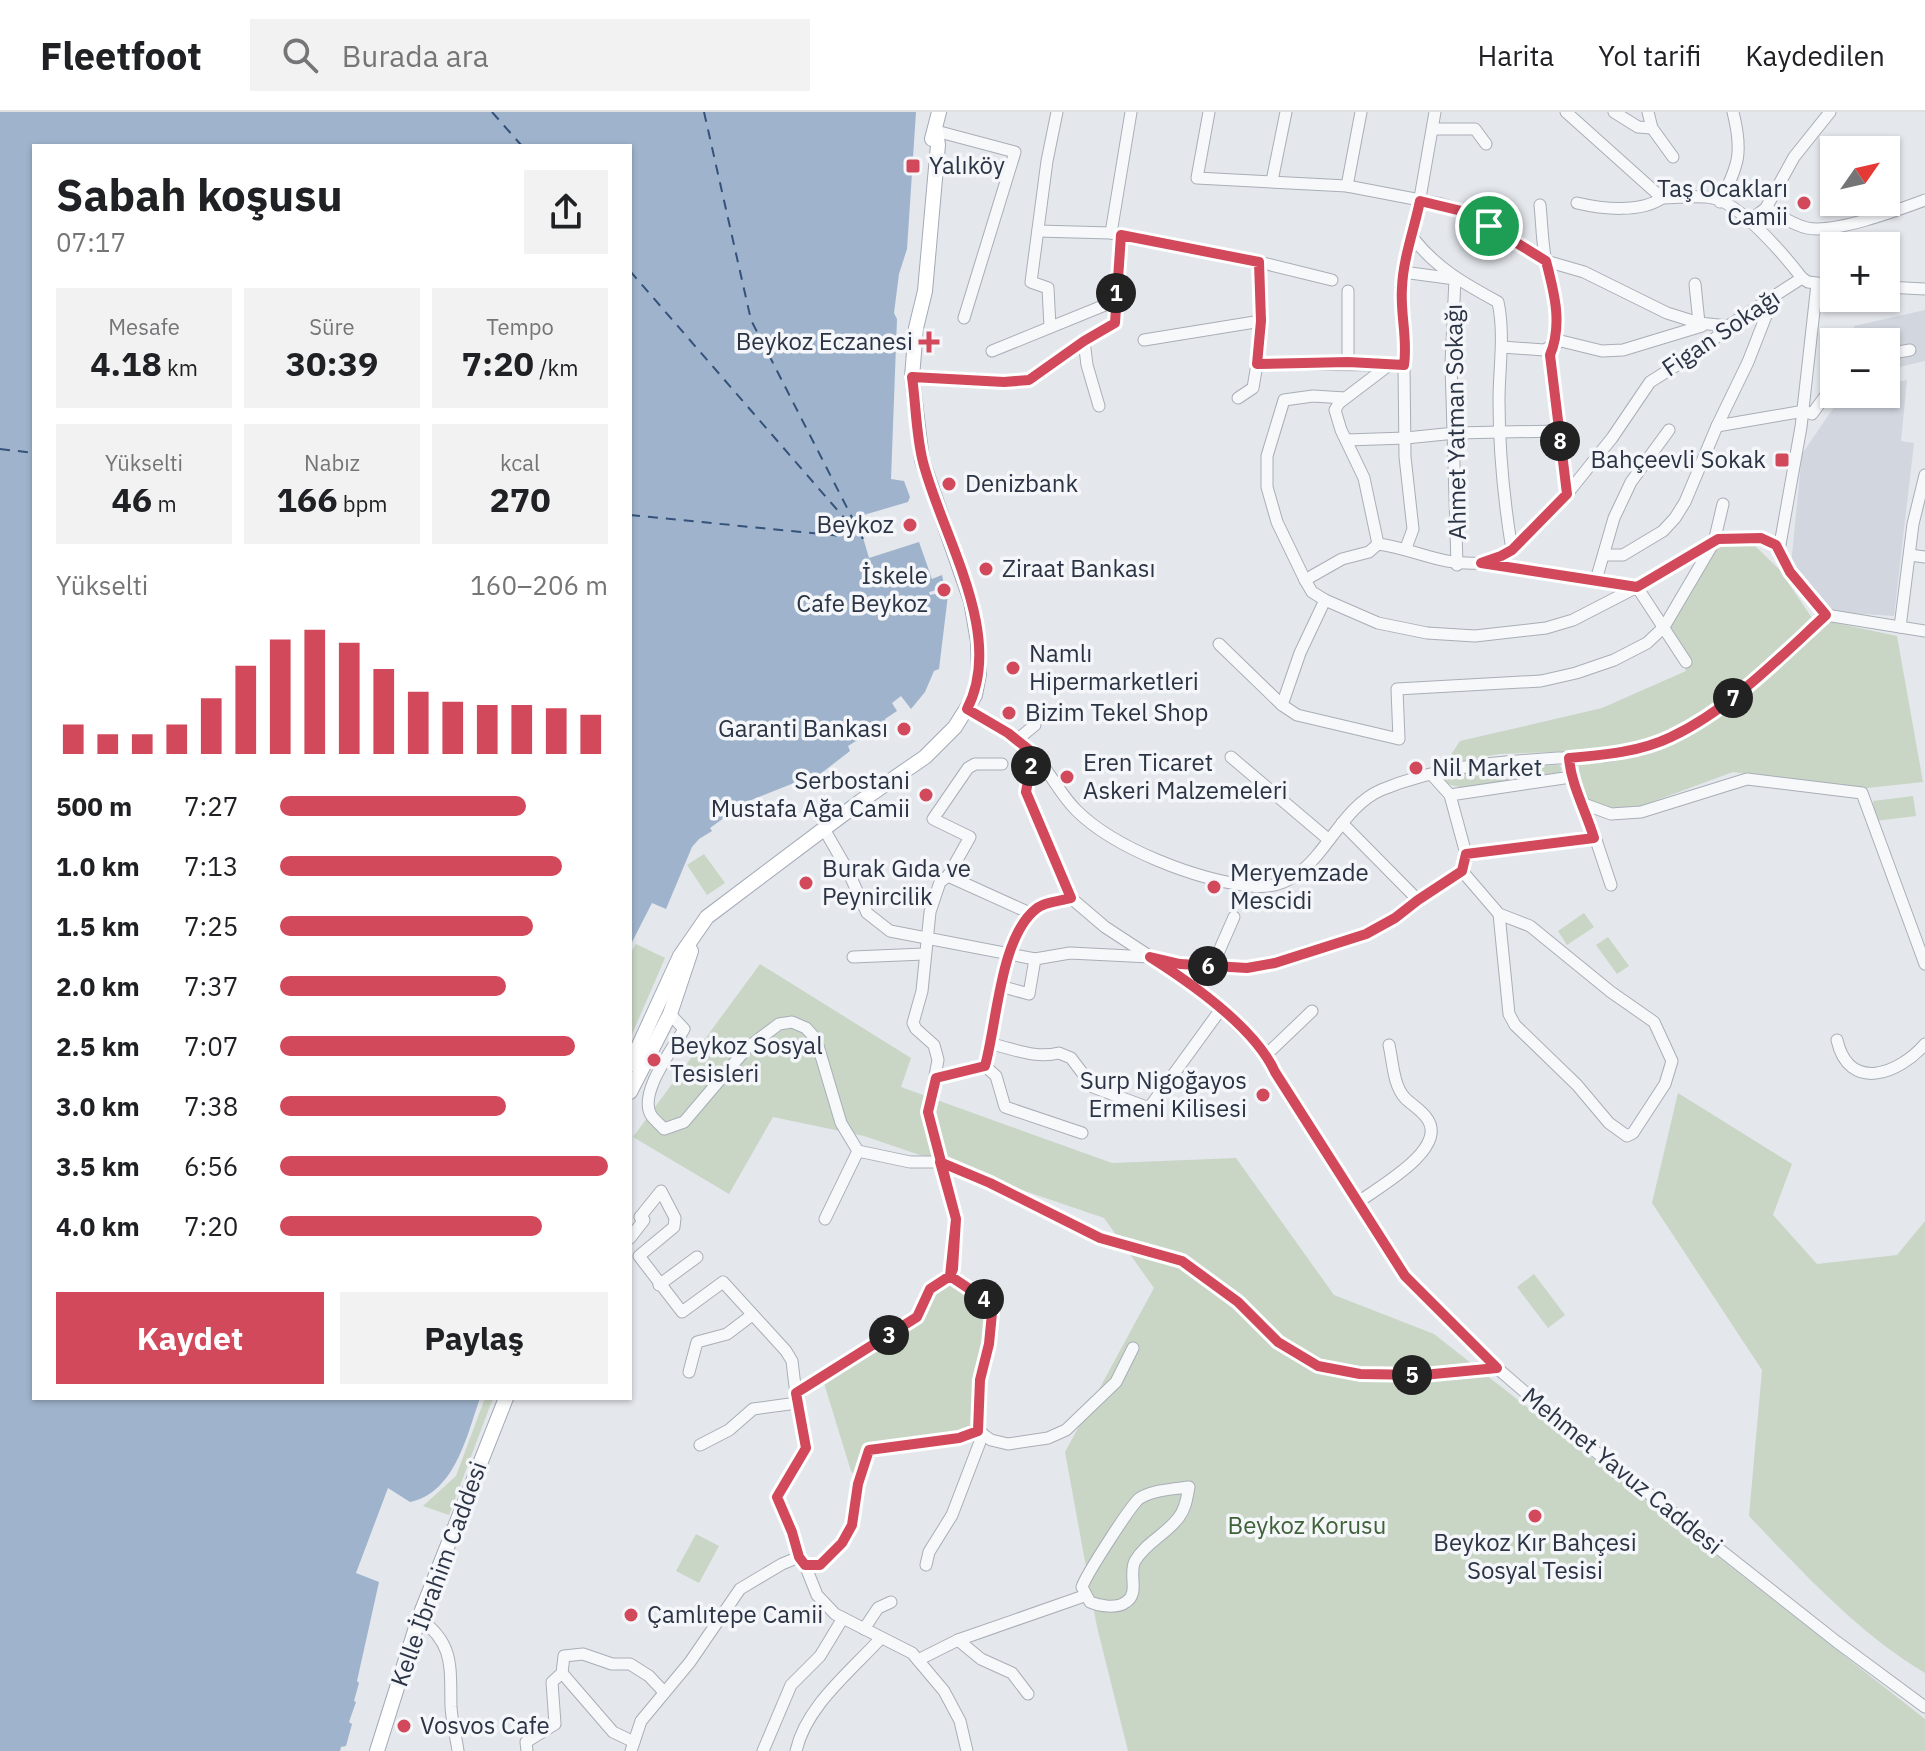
<!DOCTYPE html>
<html lang="tr">
<meta charset="utf-8">
<style>
body{margin:0;font-family:"IBM Plex Sans",sans-serif;background:#f2f2f2;color:#202124;height:100vh;display:flex;flex-direction:column;font-size:30px;white-space:nowrap}
*{box-sizing:border-box;margin:0}
p{font-size:26px;color:#757577}
.icon{flex:none;width:44px;height:44px;fill:none;stroke:currentColor;stroke-width:2;stroke-linecap:round;stroke-linejoin:round}
.map{position:relative;flex:1;overflow:hidden}
.details{position:absolute;left:32px;top:32px;width:600px;height:1256px;display:flex;flex-direction:column;background:#fff;border-radius:0px;box-shadow:0 2px 6px #0004}
.details>*{flex:none}
.needle{width:52px;rotate:56deg}
.buttons{position:absolute;left:1820px;top:24px;display:grid;gap:16px}
.buttons a{display:grid;place-items:center;width:80px;height:80px;border-radius:0px;background:#fff;box-shadow:0 2px 6px #0004;font-size:40px}
.pin{position:absolute;display:grid;place-items:center;width:68px;height:68px;color:#fff;margin:-34px;border:4px solid #fff;border-radius:50%;box-shadow:0 2px 8px #0007}
.km{position:absolute;width:40px;height:40px;margin:-20px;border-radius:50%;background:#222;color:#fff;font-size:22px;line-height:40px;text-align:center}
.round{display:grid;place-items:center;flex:none;width:84px;height:84px;border-radius:0px;background:#f2f2f2}
.head{display:flex;align-items:center;justify-content:space-between;height:136px;padding:0 24px}
h1{font-size:44px;font-weight:800;line-height:60px}
.stats{display:grid;grid-template-columns:repeat(3,1fr);gap:12px;height:136px;padding:8px 24px}
.stats div{display:grid;align-content:center;border-radius:0px;background:#f2f2f2;text-align:center}
.stats b{font-size:34px;font-weight:800}
.stats small{font-size:22px;font-weight:400}
.stats p{font-size:22px}
.chart{height:224px;padding:16px 24px}
.chart p{display:flex;justify-content:space-between}
.chart svg{width:100%;height:144px;margin-top:8px;stroke:#d1495b;stroke-width:6}
.action{display:flex;gap:16px;margin-top:auto;padding:16px 24px}
.action a{flex:1;height:92px;border-radius:0px;background:#d1495b;color:#fff;font-size:32px;font-weight:800;line-height:92px;text-align:center}
.action a+a{background:#f2f2f2;color:#202124}
ul{padding:0 24px;list-style:none;font-size:26px}
li{display:grid;grid-template-columns:128px 96px 1fr;align-items:center;height:60px}
li i{height:20px;border-radius:10px;background:#d1495b}
header{display:flex;align-items:center;gap:48px;box-sizing:border-box;height:112px;padding:0 40px;background:#fff;border-bottom:2px solid #e0e0e0}
header strong{font-size:38px}
nav{display:flex;gap:44px;margin-inline-start:auto;font-size:28px}
.search{width:560px;height:72px;background:#f2f2f2;display:flex;align-items:center;gap:20px;box-sizing:border-box;padding:0 28px;border-radius:0px;color:#757577;font-size:30px}
.map>svg:first-child{display:block}
.built{fill:#d2d6de}
.green{fill:#c9d6c5}
.water{fill:#9fb4cc}
.lines{fill:none;stroke-linecap:round;stroke-linejoin:round}
.ferry{stroke:#34527a;stroke-width:2;stroke-dasharray:10 8;stroke-linecap:butt}
.minor-casing{stroke:#a9aeb7;stroke-width:13}
.major-casing{stroke:#a3abb8;stroke-width:16}
.minor{stroke:#f7f8fa;stroke-width:11}
.major{stroke:#fff;stroke-width:14}
.route-casing{stroke:#fff;stroke-width:16}
.route{stroke:#d1495b;stroke-width:10}
.poi-dot{fill:#d1495b;stroke:#f4f6f9;stroke-width:3}
.labels{text-anchor:middle;stroke-width:7;stroke-linejoin:round;paint-order:stroke}
.poi-label{font-size:24px;fill:#2b3445;stroke:#f4f6f9;text-anchor:start}
.street-label{font-size:24px;fill:#2b3445;stroke:#f4f6f9}
.park-label{font-size:24px;fill:#3f6138;stroke:#f4f6f9}
</style>
<header>
<strong>Fleetfoot</strong>
<div class="search"><svg class="icon" aria-label="search" viewBox="0 0 24 24"><circle cx="10" cy="10" r="6"/><path d="M15 15l6 6"/></svg>Burada ara</div>
<nav><a>Harita</a><a>Yol tarifi</a><a>Kaydedilen</a></nav>
</header>
<div class="map">
<svg width="1925" height="1639" viewBox="0 0 1925 1639">
<rect width="100%" height="100%" fill="#e4e7ec"/>
<g class="built">
<path d="M1925 198V249L1886 258V230H1857L1854 214Z"/>
<path d="M1907 268 1901 329 1914 331 1894 504 1832 500 1823 487 1798 466 1791 453 1802 342 1843 282H1886V272Z"/>
</g>
<g class="green">
<path d="M1724 433H1754L1779 457 1812 506 1897 524 1923 670 1858 677 1733 660 1638 695 1612 700 1585 685 1576 663 1578 639 1499 642 1445 652 1460 629 1602 596 1686 559 1664 515 1715 435Z"/>
<path d="M1559 653 1562 657 1559 662C1525 669 1470 686 1439 668 1474 651 1521 654 1559 653Z"/>
<path d="M1913 684 1916 704 1875 709 1873 689Z"/>
<path d="M704 742 725 771 707 783 687 753Z"/>
<path d="M1584 801 1594 815 1567 833 1558 819Z"/>
<path d="M1608 825 1629 854 1617 862 1596 833Z"/>
<path d="M636 832 665 846 630 927V842Z"/>
<path d="M760 852 911 946 901 975 1112 1051 1236 1046 1334 1183 1434 1222 1925 1607V1639H1128L1097 1515 1065 1340 1154 1176 1104 1106 864 1024 773 1005 729 1082 633 1025Z"/>
<path d="M1678 981 1792 1052 1773 1103 1817 1152 1897 1143 1925 1109V1561C1858 1521 1803 1461 1749 1404L1762 1258 1652 1091Z"/>
<path d="M1534 1162 1565 1203 1548 1216 1517 1175Z"/>
<path d="M950 1167 983 1186 991 1202 977 1317 868 1337 857 1367 851 1359 823 1268 920 1205 931 1179Z"/>
<path d="M485 1286H493L449 1403 423 1394 456 1364Z"/>
<path d="M696 1422 719 1434 699 1471 676 1459Z"/>
</g>
<path class="water" d="M0 0H916L907 137 899 162 894 201 897 207 891 367 904 369 910 385 908 390 857 405 869 446 919 430 932 467 942 463 945 476 929 480 930 483 944 480 948 483 939 557 934 559 925 580 911 597 901 584 892 591 897 599 885 607 886 610 848 634 850 639 815 666 813 664 796 672 794 671 746 690 710 716 712 719 699 727 692 735 666 797 652 791 630 834V34H34V1286H480C467 1323 455 1381 410 1390L388 1376 356 1461 379 1470 357 1569 359 1571 354 1589 356 1590 349 1610 352 1612 346 1634 341 1635 340 1639H0Z"/>
<g class="lines">
<g class="ferry">
<path d="M492 0 522 34"/>
<path d="M704 0 751 208 863 427"/>
<path d="M630 159 859 423"/>
<path d="M0 337 34 341"/>
<path d="M630 403 862 426"/>
</g>
<g class="minor-casing">
<g id="minor">
<path d="M1209 0 1197 66 1347 74 1441 92 1470 101 1546 149 1584 160 1667 201 1699 211 1728 214"/>
<path d="M1566 0 1662 86C1678 86 1697 83 1713 86 1741 92 1785 144 1802 166L1808 170 1834 173"/>
<path d="M1614 0 1638 15 1652 16"/>
<path d="M1648 0 1652 16 1673 45"/>
<path d="M1433 17H1475L1486 32"/>
<path d="M936 19 1015 40 964 206"/>
<path d="M1272 69 1286 0"/>
<path d="M1347 74 1361 0"/>
<path d="M1720 90C1739 53 1743 40 1733 0"/>
<path d="M1577 91C1602 97 1641 101 1662 86"/>
<path d="M1540 93C1542 112 1542 131 1546 150 1553 182 1563 212 1550 243L1567 382"/>
<path d="M1766 96C1779 103 1793 113 1807 116 1834 122 1898 98 1925 88"/>
<path d="M1748 110 1766 96 1794 45 1830 0"/>
<path d="M1038 119 1111 121 1259 150 1332 168"/>
<path d="M1111 121 1131 0"/>
<path d="M1413 126C1436 156 1465 172 1498 190 1505 223 1499 255 1499 289 1499 338 1504 389 1512 438"/>
<path d="M1259 150 1261 209 1257 252 1389 253"/>
<path d="M1403 160 1455 167 1451 252 1457 453"/>
<path d="M1695 172 1699 211"/>
<path d="M1817 172 1801 315 1779 438 1790 460 1826 503"/>
<path d="M1886 175 1925 177"/>
<path d="M1348 179V250"/>
<path d="M1050 215 1048 176 1031 170 1047 49 1057 0"/>
<path d="M1144 228 1261 209"/>
<path d="M1084 229 1087 253 1099 294"/>
<path d="M1502 235 1544 238 1561 229 1602 239 1623 238 1702 214"/>
<path d="M992 239 1115 189"/>
<path d="M1886 242 1910 238"/>
<path d="M1404 253H1389L1339 291 1335 298 1341 318 1364 366 1378 432C1416 437 1440 454 1481 451L1637 475 1718 427 1761 426 1772 430 1779 438"/>
<path d="M912 265 1004 270 1029 268 1084 229 1115 211 1121 123"/>
<path d="M1238 286 1253 276 1257 252"/>
<path d="M1345 286 1313 284 1284 288 1267 344V375L1277 410 1305 468 1312 480 1325 488 1378 511 1427 521 1475 524 1546 516 1573 508 1637 475 1686 550"/>
<path d="M1717 314 1804 299 1812 302 1834 272"/>
<path d="M1346 328 1406 326 1455 321 1558 319"/>
<path d="M1406 436 1413 417 1405 345 1404 253 1406 239 1401 180 1403 160 1413 126 1435 0"/>
<path d="M1605 443H1623L1663 419 1675 406 1685 390 1717 314 1748 250 1773 186"/>
<path d="M1910 443 1925 445"/>
<path d="M1485 450 1512 438 1567 382 1612 326 1650 270 1707 234 1728 214 1802 166"/>
<path d="M1305 468 1342 447 1369 440 1378 432"/>
<path d="M1596 468 1614 406 1631 370 1669 318"/>
<path d="M1325 488 1300 541 1282 593 1297 603 1399 627 1397 577 1541 569 1576 561 1614 548 1647 531 1664 515 1714 430 1723 392"/>
<path d="M1900 515 1913 412 1925 363"/>
<path d="M1219 532 1282 593"/>
<path d="M967 597C989 610 1015 621 1032 640 1049 658 1059 681 1076 698 1115 737 1197 768 1251 774 1318 782 1330 700 1381 678 1438 654 1498 650 1558 646 1576 645 1595 646 1612 643 1699 630 1764 559 1826 503L1925 519"/>
<path d="M1018 627 1035 613"/>
<path d="M1033 641 1026 680 1071 786 1105 815 1186 868 1221 897 1267 942 1275 960 1405 1164 1452 1213 1497 1256 1577 1325 1837 1530 1925 1595"/>
<path d="M1231 645 1329 728"/>
<path d="M1569 646 1571 665 1584 692 1611 773"/>
<path d="M1432 663 1450 683 1466 742 1462 759"/>
<path d="M1450 683 1571 665"/>
<path d="M1584 692 1611 702 1641 700 1747 667 1862 681 1925 852"/>
<path d="M1342 711 1418 788"/>
<path d="M824 717 847 757 867 801 890 819 1035 847 1070 841 1150 845 1180 852 1247 856 1275 851 1366 822 1395 806 1418 788 1462 759"/>
<path d="M1466 742 1594 726"/>
<path d="M1462 759 1499 802 1509 902 1515 913 1577 973 1609 1011 1627 1024 1633 1021 1665 972 1672 949 1654 910 1611 880 1530 814 1499 802"/>
<path d="M948 764 1032 802"/>
<path d="M853 845 924 842"/>
<path d="M1212 855 1234 805"/>
<path d="M1000 874 1029 882 1035 847"/>
<path d="M670 902 684 917C673 937 638 981 651 1003 654 1008 660 1012 664 1017L684 1010 747 936 779 912 792 910 806 916 816 927 841 1011 858 1039"/>
<path d="M1837 928C1849 981 1899 962 1925 932"/>
<path d="M991 932C1015 937 1035 947 1059 941L1071 946 1093 975 1149 996 1221 897"/>
<path d="M1267 942 1312 899"/>
<path d="M985 954 996 964 1005 995 1082 1021"/>
<path d="M936 966 985 954C997 912 1000 825 1036 797 1044 790 1061 789 1071 786"/>
<path d="M858 1039 910 1050H940L990 1071 1100 1126 1182 1149 1238 1190 1278 1230 1318 1254 1360 1262 1423 1263 1497 1256"/>
<path d="M1357 1091C1377 1076 1447 1038 1428 1008 1422 998 1413 994 1405 986 1393 973 1393 950 1389 933"/>
<path d="M825 1107 858 1039"/>
<path d="M630 1126 644 1108 640 1105 661 1079 675 1106 674 1115 639 1144 682 1200 723 1170 786 1239 792 1249 797 1291 806 1336 777 1385 792 1420 799 1445 805 1453 817 1483 835 1502 912 1541 944 1579 960 1609 967 1639"/>
<path d="M950 1164 983 1186 992 1201 989 1232 980 1268 978 1319"/>
<path d="M659 1173 697 1145"/>
<path d="M689 1260 697 1230 727 1222 752 1203"/>
<path d="M796 1281 917 1205 930 1177 950 1164 953 1157 956 1107 928 1000 938 948 934 933 916 917 913 911 922 879 930 800 940 770 948 764 970 725 933 707 968 656 975 652H1002"/>
<path d="M978 1319 991 1328 1008 1332 1048 1326 1066 1318 1116 1270 1133 1236"/>
<path d="M700 1333 729 1318 753 1297 797 1291"/>
<path d="M1189 1375C1187 1385 1186 1396 1179 1405 1167 1422 1146 1430 1135 1449 1128 1462 1140 1481 1126 1490 1117 1497 1099 1494 1090 1490L1082 1475C1086 1463 1132 1391 1140 1386 1154 1378 1173 1377 1189 1375Z"/>
<path d="M805 1453H820L842 1431 852 1413 858 1372 869 1338 959 1326 978 1319"/>
<path d="M926 1453 929 1440 952 1403 983 1322"/>
<path d="M419 1506C455 1532 450 1555 451 1595 452 1610 456 1625 458 1639"/>
<path d="M864 1517 878 1496 891 1490"/>
<path d="M958 1528 981 1547 1012 1561 1028 1582"/>
<path d="M918 1548 958 1528 1084 1484"/>
<path d="M562 1561 613 1620 634 1630"/>
<path d="M527 1639 526 1630 555 1612 552 1570 562 1561 564 1544 583 1542 612 1552H630L649 1564 664 1580"/>
<path d="M631 1639 641 1609 690 1550 740 1477 782 1452 799 1445"/>
<path d="M763 1639 791 1573 820 1544 843 1506"/>
<path d="M796 1639C806 1594 851 1559 881 1526"/>
</g>
</g>
<g class="major-casing">
<g id="major">
<path d="M932 27 939 0"/>
<path d="M630 953 680 844 707 805 861 689 925 645 955 615 975 583 979 562 978 530 971 489 922 348 912 265 916 216 925 179 938 33 936 19"/>
<path d="M630 980 670 902 691 839"/>
<path d="M377 1639 419 1506 506 1286"/>
</g>
</g>
<use href="#minor" class="minor"/>
<use href="#major" class="major"/>
</g>
<g class="lines">
<g class="route-casing">
<path id="route" d="M1489 114 1470 101 1420 89C1414 118 1403 147 1402 176 1400 202 1408 227 1404 253L1348 250 1257 252 1261 209 1259 150 1121 123 1115 211 1084 229 1029 268 1004 270 912 265C916 293 916 323 923 350 942 424 1006 523 967 597L1008 621 1033 641 1026 680 1071 786C1061 789 1044 790 1036 797 1000 825 997 912 985 954L936 966 928 1000 956 1107 950 1164 930 1177 917 1205 796 1281 806 1336 777 1385 792 1420 799 1445 805 1453H820L842 1431 852 1413 858 1372 869 1338 959 1326 978 1319 980 1268 989 1232 992 1201 983 1186 950 1164 953 1157 956 1107 940 1050 990 1071 1100 1126 1182 1149 1238 1190 1278 1230 1318 1254 1360 1262 1423 1263 1497 1256 1405 1164 1275 960C1255 916 1191 871 1150 845L1180 852 1247 856 1275 851 1366 822 1395 806 1418 788 1462 759 1466 742 1594 726C1586 699 1571 673 1569 646 1604 643 1640 640 1671 625 1730 597 1779 546 1826 503L1790 460 1776 433 1761 426 1718 427 1637 475 1481 451 1501 444 1512 438 1567 382 1550 243C1563 212 1554 180 1546 149L1489 114"/>
</g>
<use href="#route" class="route"/>
</g>
<g class="poi-dot">
<rect x="905" y="46" width="16" height="16" rx="4"/>
<circle cx="1804" cy="91" r="8"/>
<path d="M925 218h8v8h8v8h-8v8h-8v-8h-8v-8h8z"/>
<rect x="1774" y="340" width="16" height="16" rx="4"/>
<circle cx="949" cy="372" r="8"/>
<circle cx="910" cy="413" r="8"/>
<circle cx="986" cy="457" r="8"/>
<circle cx="944" cy="478" r="8"/>
<circle cx="1013" cy="556" r="8"/>
<circle cx="1009" cy="601" r="8"/>
<circle cx="904" cy="617" r="8"/>
<circle cx="1416" cy="656" r="8"/>
<circle cx="1067" cy="665" r="8"/>
<circle cx="926" cy="683" r="8"/>
<circle cx="806" cy="771" r="8"/>
<circle cx="1214" cy="775" r="8"/>
<circle cx="654" cy="948" r="8"/>
<circle cx="1263" cy="983" r="8"/>
<circle cx="1535" cy="1404" r="8"/>
<circle cx="631" cy="1503" r="8"/>
<circle cx="404" cy="1614" r="8"/>
</g>
<g class="labels">
<g class="poi-label">
<text x="929" y="62">Yalıköy</text>
<text x="1788" y="85" text-anchor="end">Taş Ocakları<tspan x="1788" dy="28">Camii</tspan></text>
<text x="913" y="238" text-anchor="end">Beykoz Eczanesi</text>
<text x="1766" y="356" text-anchor="end">Bahçeevli Sokak</text>
<text x="965" y="380">Denizbank</text>
<text x="894" y="421" text-anchor="end">Beykoz</text>
<text x="1002" y="465">Ziraat Bankası</text>
<text x="928" y="472" text-anchor="end">İskele<tspan x="928" dy="28">Cafe Beykoz</tspan></text>
<text x="1029" y="550">Namlı<tspan x="1029" dy="28">Hipermarketleri</tspan></text>
<text x="1025" y="609">Bizim Tekel Shop</text>
<text x="888" y="625" text-anchor="end">Garanti Bankası</text>
<text x="1083" y="659">Eren Ticaret<tspan x="1083" dy="28">Askeri Malzemeleri</tspan></text>
<text x="1432" y="664">Nil Market</text>
<text x="910" y="677" text-anchor="end">Serbostani<tspan x="910" dy="28">Mustafa Ağa Camii</tspan></text>
<text x="822" y="765">Burak Gıda ve<tspan x="822" dy="28">Peynircilik</tspan></text>
<text x="1230" y="769">Meryemzade<tspan x="1230" dy="28">Mescidi</tspan></text>
<text x="670" y="942">Beykoz Sosyal<tspan x="670" dy="28">Tesisleri</tspan></text>
<text x="1247" y="977" text-anchor="end">Surp Nigoğayos<tspan x="1247" dy="28">Ermeni Kilisesi</tspan></text>
<text x="1535" y="1439" text-anchor="middle">Beykoz Kır Bahçesi<tspan x="1535" dy="28">Sosyal Tesisi</tspan></text>
<text x="647" y="1511">Çamlıtepe Camii</text>
<text x="420" y="1622">Vosvos Cafe</text>
</g>
<g class="street-label">
<text transform="translate(1721 221) rotate(-34)" y="8">Figan Sokağı</text>
<text transform="translate(1456 310) rotate(-91)" y="8">Ahmet Yatman Sokağı</text>
<text transform="translate(1622 1359) rotate(39)" y="8">Mehmet Yavuz Caddesi</text>
<text transform="translate(439 1462) rotate(-70)" y="8">Kelle İbrahim Caddesi</text>
</g>
<g class="park-label">
<text x="1307" y="1422">Beykoz Korusu</text>
</g>
</g>
</svg>
<div class="buttons">
<a><svg class="needle" viewBox="-14 -14 28 28"><path d="M0-13l5 13h-10z" fill="#e53935"/><path d="M0 13l5-13h-10z" fill="#757577"/></svg></a>
<a>+</a>
<a>−</a>
</div>
<div class="pin" style="left:1489px;top:114px;background:#1e9e55"><svg class="icon" aria-label="arrive" viewBox="0 0 24 24"><path d="M6 21V4h12l-3 4 3 4H6"/></svg></div>
<b class="km" style="left:1116px;top:181px">1</b>
<b class="km" style="left:1031px;top:654px">2</b>
<b class="km" style="left:889px;top:1223px">3</b>
<b class="km" style="left:984px;top:1187px">4</b>
<b class="km" style="left:1412px;top:1263px">5</b>
<b class="km" style="left:1208px;top:854px">6</b>
<b class="km" style="left:1733px;top:586px">7</b>
<b class="km" style="left:1560px;top:329px">8</b>
<section class="details">
<div class="head"><div><h1>Sabah koşusu</h1><p>07:17</p></div><a class="round"><svg class="icon" aria-label="share" viewBox="0 0 24 24"><path d="M12 15V3M7 8l5-5 5 5M5 13v7h14v-7"/></svg></a></div>
<div class="stats">
<div><p>Mesafe</p><b>4.18<small> km</small></b></div>
<div><p>Süre</p><b>30:39</b></div>
<div><p>Tempo</p><b>7:20<small> /km</small></b></div>
</div>
<div class="stats">
<div><p>Yükselti</p><b>46<small> m</small></b></div>
<div><p>Nabız</p><b>166<small> bpm</small></b></div>
<div><p>kcal</p><b>270</b></div>
</div>
<div class="chart"><p><span>Yükselti</span>160–206 m</p>
<svg viewBox="0 0 160 44" preserveAspectRatio="none"><path d="M5 44V35M15 44V38M25 44V38M35 44V35M45 44V27M55 44V17M65 44V9M75 44V6M85 44V10M95 44V18M105 44V25M115 44V28M125 44V29M135 44V29M145 44V30M155 44V32"/></svg>
</div>
<ul>
<li><b>500 m</b>7:27<i style="width:75%"></i></li>
<li><b>1.0 km</b>7:13<i style="width:86%"></i></li>
<li><b>1.5 km</b>7:25<i style="width:77%"></i></li>
<li><b>2.0 km</b>7:37<i style="width:69%"></i></li>
<li><b>2.5 km</b>7:07<i style="width:90%"></i></li>
<li><b>3.0 km</b>7:38<i style="width:69%"></i></li>
<li><b>3.5 km</b>6:56<i style="width:100%"></i></li>
<li><b>4.0 km</b>7:20<i style="width:80%"></i></li>
</ul>
<div class="action"><a>Kaydet</a><a>Paylaş</a></div>
</section>
</div>
